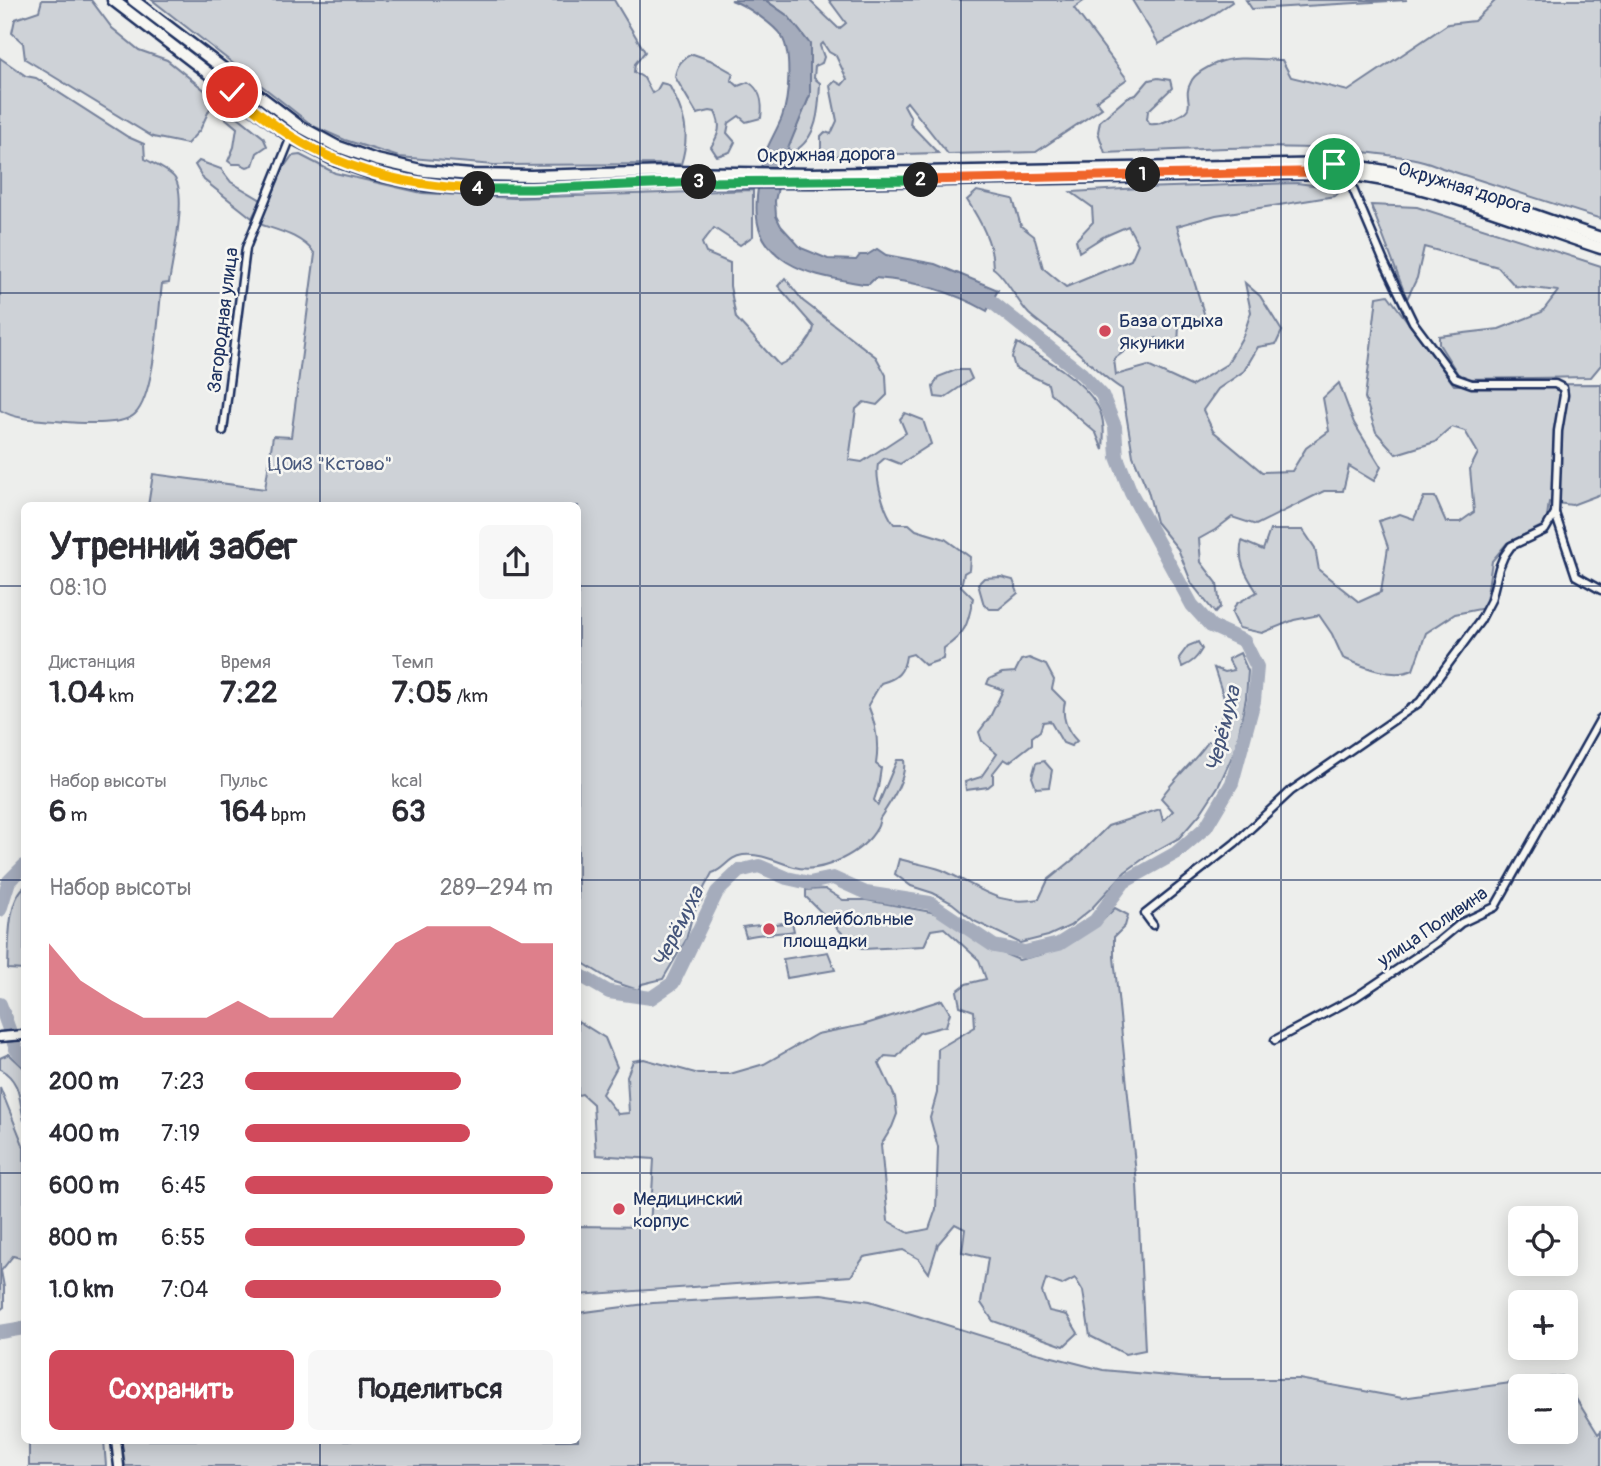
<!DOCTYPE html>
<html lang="ru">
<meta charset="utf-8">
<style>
body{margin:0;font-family:Pangolin,sans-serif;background:#f7f7f7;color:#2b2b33;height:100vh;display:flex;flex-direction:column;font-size:26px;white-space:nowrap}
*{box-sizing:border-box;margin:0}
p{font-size:23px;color:#7c7c81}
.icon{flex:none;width:38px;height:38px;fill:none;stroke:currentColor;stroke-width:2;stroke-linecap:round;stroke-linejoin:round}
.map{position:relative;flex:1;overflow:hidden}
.drawer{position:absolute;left:21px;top:502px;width:560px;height:942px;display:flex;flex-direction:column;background:#fff;border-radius:10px;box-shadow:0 4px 18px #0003}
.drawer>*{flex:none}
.controls{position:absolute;left:1508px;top:1206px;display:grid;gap:14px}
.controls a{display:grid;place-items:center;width:70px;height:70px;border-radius:10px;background:#fff;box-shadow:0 4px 18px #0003;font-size:35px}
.pin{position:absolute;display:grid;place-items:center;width:60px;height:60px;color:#fff;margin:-30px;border:4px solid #fff;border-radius:50%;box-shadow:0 2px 7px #0007}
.km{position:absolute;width:35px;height:35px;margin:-18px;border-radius:50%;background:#222;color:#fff;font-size:19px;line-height:35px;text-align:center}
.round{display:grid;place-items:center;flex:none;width:74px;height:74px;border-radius:10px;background:#f7f7f7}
.summary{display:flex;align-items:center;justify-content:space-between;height:119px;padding:0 28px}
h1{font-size:38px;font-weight:800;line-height:52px}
.metrics{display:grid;grid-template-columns:repeat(3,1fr);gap:10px;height:119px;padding:7px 28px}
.metrics div{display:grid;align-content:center}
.metrics b{font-size:30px;font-weight:800}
.metrics small{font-size:19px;font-weight:400}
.metrics p{font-size:19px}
.chart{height:196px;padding:14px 28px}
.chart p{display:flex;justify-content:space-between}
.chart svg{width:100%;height:126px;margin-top:7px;fill:#d1495b;opacity:.7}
.button{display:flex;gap:14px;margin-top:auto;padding:14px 28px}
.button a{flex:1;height:80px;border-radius:10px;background:#d1495b;color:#fff;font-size:28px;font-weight:800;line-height:80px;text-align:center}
.button a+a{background:#f7f7f7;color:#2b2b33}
ul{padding:0 28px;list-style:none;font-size:23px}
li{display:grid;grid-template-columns:112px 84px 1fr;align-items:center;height:52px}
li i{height:18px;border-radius:9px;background:#d1495b}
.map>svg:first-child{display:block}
.green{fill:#ced2d7;stroke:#74809a;stroke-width:2;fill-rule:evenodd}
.water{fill:#a5acbc;stroke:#6e7a96;stroke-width:2}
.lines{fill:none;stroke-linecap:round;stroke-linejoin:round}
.river{stroke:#a5acbc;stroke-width:14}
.minor-casing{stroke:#1b2f5e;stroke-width:11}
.secondary-casing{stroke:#1b2f5e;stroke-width:13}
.primary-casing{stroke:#1b2f5e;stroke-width:15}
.minor{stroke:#f6f6f2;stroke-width:6}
.secondary{stroke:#f6f6f2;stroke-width:8}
.primary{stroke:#f6f6f2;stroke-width:10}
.split-1-casing{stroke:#fff;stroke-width:14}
.split-2-casing{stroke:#fff;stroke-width:14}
.split-3-casing{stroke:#fff;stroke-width:14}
.split-4-casing{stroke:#fff;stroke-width:14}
.split-5-casing{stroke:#fff;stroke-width:14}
.split-6-casing{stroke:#fff;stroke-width:14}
.split-1{stroke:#f0652b;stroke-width:9}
.split-2{stroke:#f0652b;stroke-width:9}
.split-3{stroke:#22a559;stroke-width:9}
.split-4{stroke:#22a559;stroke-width:9}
.split-5{stroke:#f5b400;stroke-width:9}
.split-6{stroke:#f5b400;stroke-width:9}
.grid{fill:none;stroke:#1b2f5e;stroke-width:2;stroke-opacity:0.55}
.poi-dot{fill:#d1495b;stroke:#f6f6f2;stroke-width:2.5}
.labels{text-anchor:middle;stroke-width:5;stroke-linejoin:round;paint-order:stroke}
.street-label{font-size:19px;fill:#1b2f5e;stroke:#f6f6f2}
.poi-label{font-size:19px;fill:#1b2f5e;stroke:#f6f6f2;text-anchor:start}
.park-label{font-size:19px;fill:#48587c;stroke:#f6f6f2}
.water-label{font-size:21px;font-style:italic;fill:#44547a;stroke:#f6f6f2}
</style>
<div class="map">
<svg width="1601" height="1466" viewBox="0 0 1601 1466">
<rect width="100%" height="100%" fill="#edeeec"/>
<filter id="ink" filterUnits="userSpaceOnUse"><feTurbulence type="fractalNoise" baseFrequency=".0143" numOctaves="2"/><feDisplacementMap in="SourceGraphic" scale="14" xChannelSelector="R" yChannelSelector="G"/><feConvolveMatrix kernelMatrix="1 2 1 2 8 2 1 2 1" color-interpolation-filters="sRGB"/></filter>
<g filter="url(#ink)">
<g class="green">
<path d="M42 0H91L112 28 139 50 167 60 263 137 267 146 257 153 253 165 247 167 240 164H232L228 161 234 147 237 128 211 106 200 130 187 144 153 137 25 59 23 43 12 33 15 19 39 11Z"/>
<path d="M152 0H614L645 52 635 64 634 72 644 78 652 93 657 90 661 83 669 85C684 113 691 132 681 164L494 165 399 157 345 140 313 126Z"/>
<path d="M765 0H809L839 29 846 23 829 0H1085L1074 8 1127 79 1096 101 1102 108 1036 152 948 154 907 102 904 105 911 118 910 124 938 153 827 156 821 154V136L825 132 831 134 837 121 830 86 835 81 842 85 847 79 836 56 829 52 823 43 820 46 824 57 822 63 815 66 814 78 820 83C819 109 818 138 793 152L787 149 810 95 809 43 788 16Z"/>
<path d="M1132 0H1231L1232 2 1210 17 1159 44Z"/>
<path d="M1246 0H1407L1252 9Z"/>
<path d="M1492 0H1601V219L1442 168C1423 158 1402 157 1380 154 1289 141 1196 150 1105 153L1098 132 1100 121 1128 97 1136 95 1149 80 1158 78 1170 80 1172 88 1148 111 1147 119 1150 124C1158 125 1164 122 1171 119 1203 107 1180 101 1191 82 1194 74 1209 66 1217 63 1236 55 1262 60 1282 60L1291 77 1348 91 1448 24 1474 21 1495 1Z"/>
<path d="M693 54 710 60 733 73 731 80 738 86 748 82C762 90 763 104 761 118L746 122 739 116 729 123 727 133 735 142 730 152 717 156 711 147C719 134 722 126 715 112L710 111 697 114 675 77C676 66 683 57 693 54Z"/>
<path d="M0 58 26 76 36 78 128 137 144 144 145 159C154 164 166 169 173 176 189 191 172 262 169 283L162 284C158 314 155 395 135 414 123 426 84 423 67 422 44 419 20 422 0 410Z"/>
<path d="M300 155 335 173 422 193 514 198 753 190V236L740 245 714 228 702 243 706 253 730 263V286L736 318 779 365C792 360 812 341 814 327L778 286 785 278 803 301 876 357 886 375 887 395 877 405 864 402 856 409 849 460 862 462 906 433 900 419 905 413 923 420 931 444 900 464 885 458 878 464C875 480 884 511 894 524H909L916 530 945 539 970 557 969 570 964 573 961 586 973 598C968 623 967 633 944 648L943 659 925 665 913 654 906 656C904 672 897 679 881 683L868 705C876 724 879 745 876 764L881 768 878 788 874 800 878 805 897 760H904C907 779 890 803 880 818 879 821 879 825 877 828 864 852 821 875 794 867 777 862 762 853 743 855 728 857 724 870 712 873L704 888 702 900 693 913 686 940 663 979 642 984 638 990 614 982 578 960V506H148L153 474 265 489 273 436 291 437 315 254C302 236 280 231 259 224L284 167 292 156Z"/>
<path d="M199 161 221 169 231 182 261 200 252 218 204 180 195 165Z"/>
<path d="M1297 183 1343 189 1335 196 1216 215 1177 226 1207 323 1198 326H1179L1178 345H1172L1157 338 1133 345 1114 359 1116 375 1148 366 1191 386 1227 364 1243 336 1251 312 1245 283 1260 296 1282 331 1276 344 1258 347 1244 371 1218 389 1203 410 1213 431 1262 472 1292 471 1306 448 1329 431 1323 398 1339 383 1354 423 1381 467 1374 481 1349 466 1343 491H1324L1256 525 1232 517 1215 530 1199 539 1201 562 1217 583 1220 607 1215 613 1192 584 1178 549 1156 522 1148 491 1133 456 1122 389C1102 377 1087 359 1068 344 1056 334 1041 325 1029 314 1017 302 1005 275 993 268 993 243 980 220 967 200L977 191 1013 199 1021 226 1034 236 1043 268 1066 287 1131 260 1138 244 1128 226 1103 237 1079 252 1076 240 1093 222 1092 207 1071 192 1141 188Z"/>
<path d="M1371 205 1417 207 1601 266V365L1591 377 1461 379 1439 344V336L1499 329 1542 312 1558 291 1515 286 1498 267 1424 247 1417 278 1407 299Z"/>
<path d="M1388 295 1454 385 1601 384V494L1572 505 1549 502 1546 524 1507 543 1492 561 1485 608 1455 614 1426 633 1413 670C1392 679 1364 667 1343 658L1332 634 1319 615 1294 620 1262 633 1239 628 1232 613 1236 604 1257 592C1246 575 1237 561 1242 541L1263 550 1270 530H1303L1315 548 1319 570 1359 602 1381 592 1388 547 1379 521 1400 514 1414 519 1424 497H1435L1446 522H1460L1474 512 1470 469 1478 453 1465 431 1452 427 1435 442 1396 454 1376 432 1365 398 1377 297Z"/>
<path d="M1017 343C1045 358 1082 378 1098 407 1105 419 1104 436 1103 450L1096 433 1050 393 1048 384 1015 368 1012 357Z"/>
<path d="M956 370H968L972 379 944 398 935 397 933 387 938 377Z"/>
<path d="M1001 577 1013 580 1018 593 999 609H990L984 605 978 584 984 578Z"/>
<path d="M1198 642 1202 649C1197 658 1192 663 1182 667L1179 658 1188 646Z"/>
<path d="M1240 653 1248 671 1246 698 1236 748 1219 785 1200 814 1179 838 1150 854 1125 872 1091 909 1070 926 1048 936 1020 943 974 921 952 903 933 893 911 886 895 874 899 859C913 863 929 865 942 870 979 886 995 907 1039 899L1048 880 1080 854 1108 826 1160 809 1163 821 1173 811 1161 798C1175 777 1194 762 1208 742L1221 740 1220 723 1225 701 1214 668 1225 672 1234 670 1228 659Z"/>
<path d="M1029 658 1046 665 1054 680 1052 689 1065 702C1061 716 1067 731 1077 741L1071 746 1063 743 1050 721 1043 722 1040 731 1032 737V744L1009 762 1004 759 993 773V783L988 787 966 790 965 782 981 777 997 754 982 741 979 732 990 717 1003 690 987 684 989 679 1002 673 1015 672 1021 660Z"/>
<path d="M1044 761 1052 770 1049 787 1036 788 1032 777 1036 763Z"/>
<path d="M24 887V970L8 969C9 946 7 903 24 887Z"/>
<path d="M825 889 843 900H866L931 912 946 917 988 947 1019 960 1043 954 1080 936 1102 921 1115 908 1128 915 1125 926 1114 937V957L1137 1184 1145 1350 1125 1354 1090 1336 1083 1291 1075 1278 1062 1285 1046 1279 1042 1292 1049 1311 1067 1315 1078 1333 1064 1346 993 1321 981 1303 988 1258 962 1252 965 1229 955 1224 938 1244 929 1273 919 1259 903 1250 864 1257 851 1276 578 1295V1226L650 1227 654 1159 596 1155 593 1104 582 1094 578 1095V1021L605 1038 617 1067 602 1094 618 1114 629 1113 627 1076 633 1061 644 1059 699 1074H730L764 1064 817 1034 863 1025 942 1000 950 1013 946 1026 919 1033 897 1057 885 1056 879 1063 895 1097 897 1114 892 1127 881 1145 888 1221 909 1233 929 1229 936 1209 938 1147 930 1118 937 1093 938 1049 975 1027 974 1011 960 1006 957 991 966 984 986 979 979 960 944 928 931 930 924 946 863 949 850 941 806 897V890Z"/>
<path d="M792 922 794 931C777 934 762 933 746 937L743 927C760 924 775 925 792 922Z"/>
<path d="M828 952 835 970 787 978 783 959Z"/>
<path d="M9 1054 24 1068V1121C19 1099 21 1081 0 1069V1058Z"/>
<path d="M0 1087 24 1147V1259L13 1256 1 1271 4 1287V1307L0 1310Z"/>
<path d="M821 1294 870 1301 1033 1352 1103 1370 1201 1379H1299L1402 1398 1562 1376 1598 1434 1601 1431V1466H125L121 1440H578V1313L653 1303ZM1521 1386H1566V1432H1521Z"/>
<path d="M29 1440H104L106 1466H29Z"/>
</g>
<path class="water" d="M731 0H765L788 16 810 44V95L785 156 775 201 776 216 781 226 801 248 828 259 856 260 860 255H867L877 249 886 255 935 264 998 290 987 311C952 291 915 281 875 278L869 284H863C837 279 810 276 787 262 755 241 753 216 759 182 760 173 761 164 764 156 769 142 777 130 782 117 789 99 792 54 782 37 775 25 745 5 731 0Z"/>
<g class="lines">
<g class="river">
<path d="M0 910 9 881 24 866"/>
<path d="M578 974 609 992 651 998 673 983 717 892 739 871 759 866 787 878 809 883 833 878 866 893 930 903 994 946 1025 952 1059 944 1095 921 1124 882 1176 853 1206 827 1232 783 1254 701 1257 667 1244 641 1211 626 1192 605 1131 493 1117 457 1115 427 1102 395 1082 374 992 302 976 293"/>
<path d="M0 1004 16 1049 24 1058"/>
<path d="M0 1332 24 1328"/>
</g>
<g class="minor-casing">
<g id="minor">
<path d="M1347 175 1384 262 1413 322 1455 378 1472 384H1555L1563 388 1564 395 1558 431 1555 513 1576 576 1601 590"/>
<path d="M223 431 246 248 291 137"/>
<path d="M1153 925 1145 914 1235 843 1291 791 1420 702 1480 621 1491 600 1499 568 1504 556 1511 546 1545 530 1555 513"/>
<path d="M1275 1040 1356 997 1438 942 1461 923 1495 907 1601 718"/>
</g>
</g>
<g class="secondary-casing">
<g id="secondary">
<path d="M0 1037 24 1035"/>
<path d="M116 1440 119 1466"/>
</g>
</g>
<g class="primary-casing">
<g id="primary">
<path d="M113 0 291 137 337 161 374 174 424 185 475 189H532L672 182H829L1333 173C1424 180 1515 220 1601 248"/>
<path d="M133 0 299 126 336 146 376 160 425 171 471 175 531 176 671 172 812 174 1334 164C1426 171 1514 210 1601 238"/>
</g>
</g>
<use href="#minor" class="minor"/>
<use href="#secondary" class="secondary"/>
<use href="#primary" class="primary"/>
</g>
</g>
<g class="lines" filter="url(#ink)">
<g class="split-1-casing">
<path id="split-1" d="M1143 175 1298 172 1346 174 1340 164H1334"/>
</g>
<g class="split-2-casing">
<path id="split-2" d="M921 180 1143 175"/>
</g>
<g class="split-3-casing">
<path id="split-3" d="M699 182 921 180"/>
</g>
<g class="split-4-casing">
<path id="split-4" d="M478 189H532L699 182"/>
</g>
<g class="split-5-casing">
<path id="split-5" d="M271 122C331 168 403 186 478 189"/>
</g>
<g class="split-6-casing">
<path id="split-6" d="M232 92 271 122"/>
</g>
<use href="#split-1" class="split-1"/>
<use href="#split-2" class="split-2"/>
<use href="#split-3" class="split-3"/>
<use href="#split-4" class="split-4"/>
<use href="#split-5" class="split-5"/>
<use href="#split-6" class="split-6"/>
</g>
<path class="grid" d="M320 0V506M640 0V1466M961 0V1466M1281 0V1466M0 293H1601M0 586H24M578 586H1601M0 880H24M578 880H1601M0 1173H24M578 1173H1601M320 1440V1466"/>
<g class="poi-dot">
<circle cx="1105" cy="331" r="7"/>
<circle cx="769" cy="929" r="7"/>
<circle cx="619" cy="1209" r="7"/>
</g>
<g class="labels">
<g class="street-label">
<text transform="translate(826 154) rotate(-1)" y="7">Окружная дорога</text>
<text transform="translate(1465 187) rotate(17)" y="7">Окружная дорога</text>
<text transform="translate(222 320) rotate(-83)" y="7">Загородная улица</text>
<text transform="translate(1432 926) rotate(-34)" y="7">улица Поливина</text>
</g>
<g class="poi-label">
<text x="1119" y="327">База отдыха<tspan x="1119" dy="22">Якуники</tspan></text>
<text x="783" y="925">Воллейбольные<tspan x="783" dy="22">площадки</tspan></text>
<text x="633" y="1205">Медицинский<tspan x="633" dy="22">корпус</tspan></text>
</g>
<g class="park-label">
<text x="330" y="470">ЦОиЗ "Кстово"</text>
</g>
<g class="water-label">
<text transform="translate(1223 729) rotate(-76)" y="7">Черёмуха</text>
<text transform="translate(678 927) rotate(-63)" y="7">Черёмуха</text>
</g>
</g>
</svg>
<div class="controls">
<a><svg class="icon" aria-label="locate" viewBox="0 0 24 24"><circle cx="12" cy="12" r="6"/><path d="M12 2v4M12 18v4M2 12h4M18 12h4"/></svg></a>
<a>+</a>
<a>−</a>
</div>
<div class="pin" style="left:1334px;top:164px;background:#1e9e55"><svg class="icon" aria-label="arrive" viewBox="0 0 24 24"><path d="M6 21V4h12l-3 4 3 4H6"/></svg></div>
<div class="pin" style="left:232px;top:92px;background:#d93025"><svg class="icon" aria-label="check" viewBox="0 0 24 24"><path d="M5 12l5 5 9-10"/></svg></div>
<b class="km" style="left:1143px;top:175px">1</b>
<b class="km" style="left:921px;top:180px">2</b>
<b class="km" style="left:699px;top:182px">3</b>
<b class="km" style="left:478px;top:189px">4</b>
<section class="drawer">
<div class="summary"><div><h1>Утренний забег</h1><p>08:10</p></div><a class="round"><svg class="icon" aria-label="share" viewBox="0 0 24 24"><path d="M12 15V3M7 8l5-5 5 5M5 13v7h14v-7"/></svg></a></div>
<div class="metrics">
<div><p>Дистанция</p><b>1.04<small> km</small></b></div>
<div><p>Время</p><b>7:22</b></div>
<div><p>Темп</p><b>7:05<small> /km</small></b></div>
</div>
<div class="metrics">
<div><p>Набор высоты</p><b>6<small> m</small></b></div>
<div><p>Пульс</p><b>164<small> bpm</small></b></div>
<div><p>kcal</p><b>63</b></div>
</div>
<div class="chart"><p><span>Набор высоты</span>289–294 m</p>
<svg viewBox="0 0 160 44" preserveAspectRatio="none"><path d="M0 44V12L10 25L20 32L30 38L40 38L50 38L60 32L70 38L80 38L90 38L100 25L110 12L120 6L130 6L140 6L150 12L160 12V44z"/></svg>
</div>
<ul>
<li><b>200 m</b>7:23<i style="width:70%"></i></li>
<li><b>400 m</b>7:19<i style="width:73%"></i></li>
<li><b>600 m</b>6:45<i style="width:100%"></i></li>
<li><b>800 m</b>6:55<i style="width:91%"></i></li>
<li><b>1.0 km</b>7:04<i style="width:83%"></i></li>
</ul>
<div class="button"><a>Сохранить</a><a>Поделиться</a></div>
</section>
</div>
